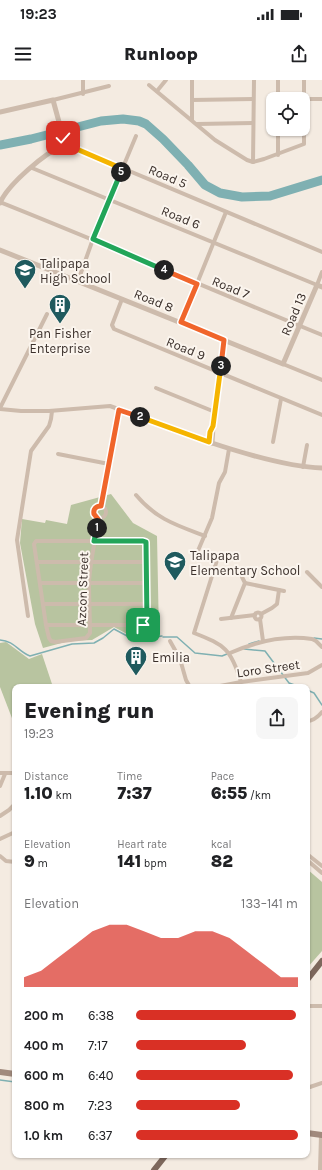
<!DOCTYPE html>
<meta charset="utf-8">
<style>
body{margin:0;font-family:Karla,sans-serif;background:#f6f6f6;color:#202124;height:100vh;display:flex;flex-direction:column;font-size:15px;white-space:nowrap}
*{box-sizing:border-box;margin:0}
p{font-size:13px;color:#757577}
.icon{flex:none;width:22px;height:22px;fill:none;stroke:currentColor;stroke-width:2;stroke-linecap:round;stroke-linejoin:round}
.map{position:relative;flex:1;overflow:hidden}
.sheet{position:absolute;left:12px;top:604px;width:298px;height:474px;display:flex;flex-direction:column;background:#fff;border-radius:8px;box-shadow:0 1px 3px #0004}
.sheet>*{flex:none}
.fabs{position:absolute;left:266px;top:12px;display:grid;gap:8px}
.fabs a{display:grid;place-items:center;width:44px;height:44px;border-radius:8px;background:#fff;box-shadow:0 1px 3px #0004;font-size:20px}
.pin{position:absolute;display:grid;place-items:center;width:34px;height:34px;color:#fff;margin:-17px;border-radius:8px;box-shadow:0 2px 6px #0006}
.km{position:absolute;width:20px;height:20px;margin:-10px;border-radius:50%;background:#222;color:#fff;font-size:11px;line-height:20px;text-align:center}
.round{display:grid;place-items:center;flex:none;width:42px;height:42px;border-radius:8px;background:#f6f6f6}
.summary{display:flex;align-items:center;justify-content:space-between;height:68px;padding:0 12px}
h1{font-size:22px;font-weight:800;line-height:30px}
.metrics{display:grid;grid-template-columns:repeat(3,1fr);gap:6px;height:68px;padding:4px 12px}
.metrics div{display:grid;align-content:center}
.metrics b{font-size:17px;font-weight:800}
.metrics small{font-size:11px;font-weight:400}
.metrics p{font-size:11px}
.chart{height:112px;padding:8px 12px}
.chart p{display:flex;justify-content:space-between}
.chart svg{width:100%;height:72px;margin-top:4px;fill:#d93025;opacity:.7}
ul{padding:0 12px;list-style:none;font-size:13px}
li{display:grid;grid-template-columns:64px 48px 1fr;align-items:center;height:30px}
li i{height:10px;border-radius:5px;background:#d93025}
.status{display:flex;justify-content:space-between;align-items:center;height:28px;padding:0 20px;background:#fff;direction:ltr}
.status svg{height:11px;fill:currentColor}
header{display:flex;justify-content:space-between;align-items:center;height:52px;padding:0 12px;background:#fff;font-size:18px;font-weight:800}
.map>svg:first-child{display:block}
.green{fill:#b8c4a0}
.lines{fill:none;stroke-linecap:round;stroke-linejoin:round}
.stream{stroke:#7fb0b2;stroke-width:1.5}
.river{stroke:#7fb0b2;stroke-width:9}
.minor{stroke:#cdbbac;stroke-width:4}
.tertiary{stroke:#cdbbac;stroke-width:5}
.secondary{stroke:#a18a7d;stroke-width:6}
.primary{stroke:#7d675c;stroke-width:6}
.split-1-casing{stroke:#fff;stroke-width:8}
.split-2-casing{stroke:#fff;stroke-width:8}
.split-3-casing{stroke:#fff;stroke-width:8}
.split-4-casing{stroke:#fff;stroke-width:8}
.split-5-casing{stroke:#fff;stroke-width:8}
.split-6-casing{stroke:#fff;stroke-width:8}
.split-1{stroke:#22a559;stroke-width:5}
.split-2{stroke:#f0652b;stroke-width:5}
.split-3{stroke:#f5b400;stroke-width:5}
.split-4{stroke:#f0652b;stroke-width:5}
.split-5{stroke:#22a559;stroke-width:5}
.split-6{stroke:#f5b400;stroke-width:5}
.labels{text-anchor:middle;stroke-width:4;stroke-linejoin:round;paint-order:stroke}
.street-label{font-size:13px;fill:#3b302b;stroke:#fbf5ee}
.poi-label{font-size:13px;fill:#3b302b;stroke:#fbf5ee;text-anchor:start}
</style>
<div class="status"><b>19:23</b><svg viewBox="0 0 49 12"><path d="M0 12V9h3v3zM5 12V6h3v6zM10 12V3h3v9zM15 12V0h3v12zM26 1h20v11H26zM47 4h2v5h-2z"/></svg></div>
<header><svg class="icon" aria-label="menu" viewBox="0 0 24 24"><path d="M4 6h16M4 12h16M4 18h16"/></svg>Runloop<svg class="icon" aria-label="share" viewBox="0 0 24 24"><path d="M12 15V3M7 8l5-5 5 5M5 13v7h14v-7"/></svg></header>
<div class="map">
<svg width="322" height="1090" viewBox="0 0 322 1090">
<rect width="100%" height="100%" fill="#f4ebe1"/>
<g class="green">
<path d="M111 414 133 443 157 456 159 555H129L114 547 92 560 69 561 43 568 35 544 20 463 22 439 45 443 46 440 67 444 71 425Z"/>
<path d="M6 562 29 579 42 574 53 607H15V646L0 607V563Z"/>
<path d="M307 789 322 802V871L307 888Z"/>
</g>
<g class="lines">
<g class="stream">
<path d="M163 557H177L195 573 222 576 227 574"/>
<path d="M314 558 322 559"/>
<path d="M0 560C15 561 17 571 30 576L72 564 94 563 103 558 114 549 129 557 145 558 162 556"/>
<path d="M249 564 259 561"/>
<path d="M244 569 265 571 289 603 300 607"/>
<path d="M307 610 314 613 322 625"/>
<path d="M0 1000 15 1002"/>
</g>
<path class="river" d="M0 65 31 59 101 41 123 39 139 41 146 44 163 59 188 85 205 105 220 113 242 117 270 116 322 100"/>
<g class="minor">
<path d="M192 0V40"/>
<path d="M149 5 215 60 247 80 253 82 264 79 304 64V0"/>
<path d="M157 11 166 0"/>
<path d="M83 14V0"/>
<path d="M278 19V0"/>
<path d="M303 19H322"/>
<path d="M53 20 109 6"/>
<path d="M192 20 253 19"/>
<path d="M197 44 253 43"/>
<path d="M65 64 322 172"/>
<path d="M278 75V49"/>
<path d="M253 82 254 0"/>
<path d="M32 88 317 205 322 192"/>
<path d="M0 122C108 165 214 211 322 255"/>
<path d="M78 201 93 159 136 56"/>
<path d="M122 219 112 245 114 249 322 335"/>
<path d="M181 243 226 132"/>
<path d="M283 284 322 300"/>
<path d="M156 308 215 332"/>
<path d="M0 328 47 234"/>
<path d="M0 329 21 331H49L110 326 209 362"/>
<path d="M273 362 281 319"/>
<path d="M229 369 225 392 219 403 212 438 197 473 217 480 194 553C225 565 231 569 241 602"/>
<path d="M58 374 109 384"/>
<path d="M303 387 307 365"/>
<path d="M136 415C156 439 176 445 205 456"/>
<circle cx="100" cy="432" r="6"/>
<path d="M101 426 119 330"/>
<path d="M37 482H146"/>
<path d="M307 492 322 507"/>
<path d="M40 503H146"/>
<path d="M245 503 284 511"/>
<path d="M44 524H147"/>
<circle cx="258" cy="536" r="3.5"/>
<path d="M261 534 272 528 277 524 279 510"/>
<path d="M28 536 17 460 31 371 49 346 51 339 52 331"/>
<path d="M231 538 245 503 242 497"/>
<path d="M221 539 255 535"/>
<path d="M260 539 263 561"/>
<path d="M46 545H143L147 542 146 462 143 461H36L34 464 46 545 49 558 51 561 55 562 86 558 90 553C90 536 89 520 89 503 90 482 95 460 99 439"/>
<path d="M170 561 180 579 186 600 190 607"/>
<path d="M230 573C255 562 284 555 312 559L316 561 322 567"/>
<path d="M206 607 211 606 215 607 241 602 308 593 322 585"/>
<path d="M307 641C314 641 318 637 322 632"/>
<path d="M0 693H15"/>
<path d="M0 706 5 694"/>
<path d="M0 736 9 730 15 724"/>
<path d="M0 759 15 752"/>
<path d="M307 774 322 786"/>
<path d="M0 776 6 781 15 782"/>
<path d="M307 780 322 793"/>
<path d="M307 926H322"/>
<path d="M307 1008 322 1003"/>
<path d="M320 1090 321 1055"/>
</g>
<g class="tertiary">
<path d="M0 32 53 20 65 64C45 73 8 104 0 123"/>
<path d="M0 170 283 284 317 205 322 207"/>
<path d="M213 346 210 352 209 362C242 373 287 387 322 388"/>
<path d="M212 363 213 346 224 260"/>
</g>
<g class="secondary">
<path d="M0 992 15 994"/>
<path d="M307 1053 322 1055"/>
</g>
<g class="primary">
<path d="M307 900 322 881"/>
<path d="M154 1090 166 1075"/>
</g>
</g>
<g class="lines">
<g class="split-1-casing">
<path id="split-1" d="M97 448 94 461H143L146 462 147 542 143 545"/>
</g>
<g class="split-2-casing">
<path id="split-2" d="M97 448 98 439 94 434C93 429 96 426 101 426L119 330 140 337"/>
</g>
<g class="split-3-casing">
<path id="split-3" d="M140 337 209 362 210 352 213 346 221 286"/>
</g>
<g class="split-4-casing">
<path id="split-4" d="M164 190 197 204 181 242 224 260 221 286"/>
</g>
<g class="split-5-casing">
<path id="split-5" d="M121 92 93 159 164 190"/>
</g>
<g class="split-6-casing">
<path id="split-6" d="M63 58 65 64 123 89 121 92"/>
</g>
<use href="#split-1" class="split-1"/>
<use href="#split-2" class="split-2"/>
<use href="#split-3" class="split-3"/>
<use href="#split-4" class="split-4"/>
<use href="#split-5" class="split-5"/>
<use href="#split-6" class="split-6"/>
</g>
<defs>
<g id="school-pin" transform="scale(1.15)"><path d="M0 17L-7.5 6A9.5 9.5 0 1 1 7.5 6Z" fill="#1f5a5e" stroke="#fbf5ee"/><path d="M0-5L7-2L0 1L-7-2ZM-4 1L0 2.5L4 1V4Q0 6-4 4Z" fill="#fff"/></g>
<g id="building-pin" transform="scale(1.15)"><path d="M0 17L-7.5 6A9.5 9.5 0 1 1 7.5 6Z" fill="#1f5a5e" stroke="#fbf5ee"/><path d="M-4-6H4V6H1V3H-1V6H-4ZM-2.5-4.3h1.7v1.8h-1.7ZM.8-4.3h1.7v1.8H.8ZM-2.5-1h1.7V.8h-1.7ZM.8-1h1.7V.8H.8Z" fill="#fff"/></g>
</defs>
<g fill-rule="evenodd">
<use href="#school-pin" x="25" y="190"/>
<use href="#building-pin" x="60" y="225"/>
<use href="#school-pin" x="175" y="482"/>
<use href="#building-pin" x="136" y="577"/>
</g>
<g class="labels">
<g class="street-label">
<text transform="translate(168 96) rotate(23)" y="5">Road 5</text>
<text transform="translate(181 137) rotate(22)" y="5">Road 6</text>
<text transform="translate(231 207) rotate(22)" y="5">Road 7</text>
<text transform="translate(154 220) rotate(22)" y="5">Road 8</text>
<text transform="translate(293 234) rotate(-67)" y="5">Road 13</text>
<text transform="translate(186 268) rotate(22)" y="5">Road 9</text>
<text transform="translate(82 509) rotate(-88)" y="5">Azcon Street</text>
<text transform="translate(268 588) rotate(-8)" y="5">Loro Street</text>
</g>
<g class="poi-label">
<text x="40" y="188">Talipapa<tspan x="40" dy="15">High School</tspan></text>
<text x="60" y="258" text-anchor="middle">Pan Fisher<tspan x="60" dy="15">Enterprise</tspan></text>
<text x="190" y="480">Talipapa<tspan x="190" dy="15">Elementary School</tspan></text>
<text x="152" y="582">Emilia</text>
</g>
</g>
</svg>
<div class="fabs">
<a><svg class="icon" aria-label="locate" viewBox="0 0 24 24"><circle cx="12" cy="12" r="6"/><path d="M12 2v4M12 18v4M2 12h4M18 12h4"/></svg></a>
</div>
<div class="pin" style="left:143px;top:545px;background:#1e9e55"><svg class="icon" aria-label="arrive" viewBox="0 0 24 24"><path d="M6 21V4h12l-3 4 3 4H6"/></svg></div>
<div class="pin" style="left:63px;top:58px;background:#d93025"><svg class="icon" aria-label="check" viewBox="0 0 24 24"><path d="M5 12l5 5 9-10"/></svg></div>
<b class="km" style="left:97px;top:448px">1</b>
<b class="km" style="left:140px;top:337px">2</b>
<b class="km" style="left:221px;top:286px">3</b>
<b class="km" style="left:164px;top:190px">4</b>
<b class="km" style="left:121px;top:92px">5</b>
<section class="sheet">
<div class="summary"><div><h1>Evening run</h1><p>19:23</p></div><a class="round"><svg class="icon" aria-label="share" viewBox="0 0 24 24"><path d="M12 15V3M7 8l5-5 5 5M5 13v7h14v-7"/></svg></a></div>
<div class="metrics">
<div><p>Distance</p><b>1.10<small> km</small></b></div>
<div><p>Time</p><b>7:37</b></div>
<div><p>Pace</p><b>6:55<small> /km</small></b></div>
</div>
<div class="metrics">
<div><p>Elevation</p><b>9<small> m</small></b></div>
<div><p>Heart rate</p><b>141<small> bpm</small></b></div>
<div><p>kcal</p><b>82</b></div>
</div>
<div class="chart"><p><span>Elevation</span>133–141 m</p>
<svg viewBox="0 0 160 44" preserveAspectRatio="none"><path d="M0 44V38L10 34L20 26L30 18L40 10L50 6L60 6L70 10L80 14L90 14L100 10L110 10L120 14L130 22L140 30L150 38L160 38V44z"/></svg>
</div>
<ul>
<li><b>200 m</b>6:38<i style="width:99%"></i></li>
<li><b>400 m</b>7:17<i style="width:68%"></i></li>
<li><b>600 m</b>6:40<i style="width:97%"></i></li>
<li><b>800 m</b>7:23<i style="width:64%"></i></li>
<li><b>1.0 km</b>6:37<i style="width:100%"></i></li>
</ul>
</section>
</div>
